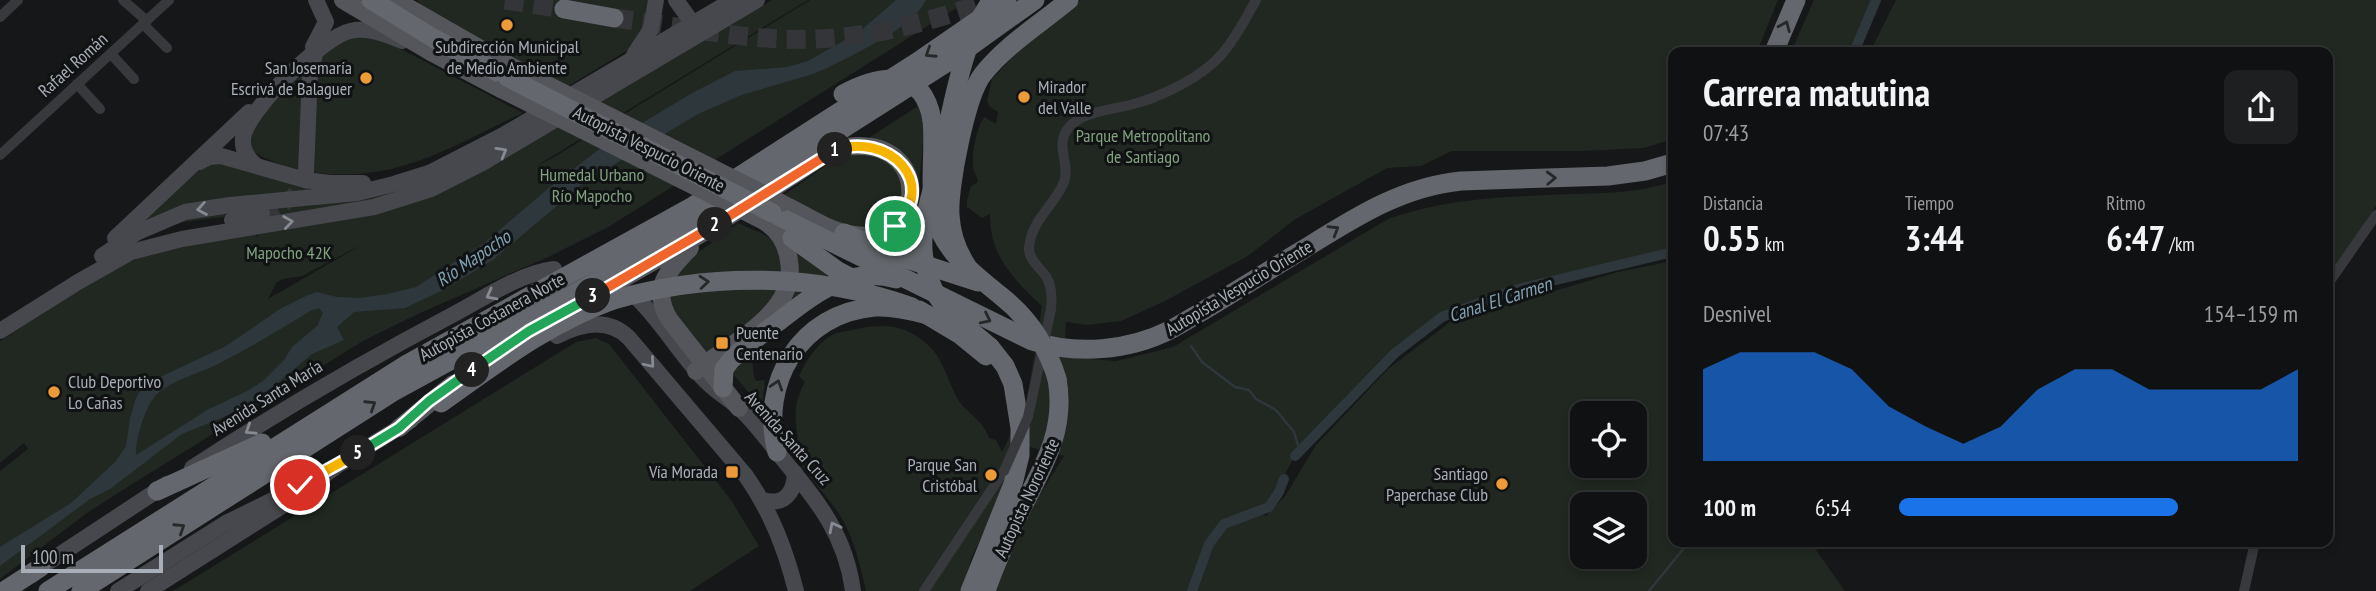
<!DOCTYPE html>
<html lang="es">
<meta charset="utf-8">
<style>
body{margin:0;font-family:"PT Sans Narrow",sans-serif;background:#1e1f20;color:#f1f3f6;height:100vh;display:flex;flex-direction:column;font-size:26px;white-space:nowrap}
*{box-sizing:border-box;margin:0}
p{font-size:23px;color:#9c9d9f}
.icon{flex:none;width:38px;height:38px;fill:none;stroke:currentColor;stroke-width:2;stroke-linecap:round;stroke-linejoin:round}
.map{position:relative;flex:1;overflow:hidden}
.sheet{position:absolute;left:1668px;top:47px;width:665px;height:500px;display:flex;flex-direction:column;background:#101112;border-radius:14px;box-shadow:0 4px 10px #0003,0 0 0 2px #303132}
.sheet>*{flex:none}
.controls{position:absolute;left:1570px;top:401px;display:grid;gap:14px}
.controls a{display:grid;place-items:center;width:77px;height:77px;border-radius:14px;background:#101112;box-shadow:0 4px 10px #0003,0 0 0 2px #303132;font-size:35px}
.scale{position:absolute;left:21px;bottom:18px;width:142px;box-sizing:border-box;padding-left:7px;border:4px solid #a9afb8;border-top:0;font-size:19px;line-height:24px;white-space:nowrap;color:#a9afb8;-webkit-text-stroke:5px #111213;paint-order:stroke}
.pin{position:absolute;display:grid;place-items:center;width:60px;height:60px;color:#fff;margin:-30px;border:4px solid #fff;border-radius:50%;box-shadow:0 2px 7px #0007}
.km{position:absolute;width:35px;height:35px;margin:-18px;border-radius:50%;background:#222;color:#fff;font-size:19px;line-height:35px;text-align:center}
.round{display:grid;place-items:center;flex:none;width:74px;height:74px;border-radius:14px;background:#1e1f20}
.headline{display:flex;align-items:center;justify-content:space-between;height:119px;padding:0 35px}
h1{font-size:38px;font-weight:700;line-height:52px}
.stats{display:grid;grid-template-columns:repeat(3,1fr);gap:10px;height:119px;padding:7px 35px}
.stats div{display:grid;align-content:center}
.stats b{font-size:35px;font-weight:700}
.stats small{font-size:19px;font-weight:400}
.stats p{font-size:19px}
.chart{height:196px;padding:14px 35px}
.chart p{display:flex;justify-content:space-between}
.chart svg{width:100%;height:126px;margin-top:7px;fill:#1a73e8;opacity:.7}
ul{padding:0 35px;list-style:none;font-size:23px}
li{display:grid;grid-template-columns:112px 84px 1fr;align-items:center;height:52px}
li i{height:18px;border-radius:9px;background:#1a73e8}
.map>svg:first-child{display:block}
.green{fill:#202821;fill-rule:evenodd}
.water{fill:#2d373c;fill-rule:evenodd}
.lines{fill:none;stroke-linecap:round;stroke-linejoin:round}
.stream{stroke:#2d373c;stroke-width:2.5}
.canal{stroke:#2d373c;stroke-width:10}
.secondary-tunnel{stroke:#333538;stroke-width:16;stroke-dasharray:16 8;stroke-linecap:butt}
.highway-tunnel{stroke:#333538;stroke-width:19;stroke-dasharray:19 10;stroke-linecap:butt}
.street{stroke:#37393d;stroke-width:10}
.secondary{stroke:#46484d;stroke-width:16}
.primary{stroke:#54565c;stroke-width:18}
.highway{stroke:#64686e;stroke-width:19}
.street-bridge{stroke:#37393d;stroke-width:10}
.primary-bridge{stroke:#54565c;stroke-width:18}
.highway-bridge{stroke:#64686e;stroke-width:19}
.oneway{stroke:#26282a}
.oneway2{stroke:#868b93}
.split-1-casing{stroke:#fff;stroke-width:14}
.split-2-casing{stroke:#fff;stroke-width:14}
.split-3-casing{stroke:#fff;stroke-width:14}
.split-4-casing{stroke:#fff;stroke-width:14}
.split-5-casing{stroke:#fff;stroke-width:14}
.split-6-casing{stroke:#fff;stroke-width:14}
.split-1{stroke:#f5b400;stroke-width:9}
.split-2{stroke:#f0652b;stroke-width:9}
.split-3{stroke:#f0652b;stroke-width:9}
.split-4{stroke:#22a559;stroke-width:9}
.split-5{stroke:#22a559;stroke-width:9}
.split-6{stroke:#f5b400;stroke-width:9}
.poi-dot{fill:#ed9b39;stroke:#111213;stroke-width:2.5}
.labels{text-anchor:middle;stroke-width:6;stroke-linejoin:round;paint-order:stroke}
.poi-label{font-size:18px;fill:#a9afb8;stroke:#111213;text-anchor:end}
.street-label{font-size:18px;fill:#a9afb8;stroke:#111213}
.park-label{font-size:18px;fill:#82a280;stroke:#111213}
.water-label{font-size:19px;font-style:italic;fill:#81a1b2;stroke:#111213}
</style>
<div class="map">
<svg width="2376" height="591" viewBox="0 0 2376 591">
<rect width="100%" height="100%" fill="#161718"/>
<g class="green">
<path d="M417 0H648L646 27 631 48 567 87 427 13Z"/>
<path d="M772 0H808L533 168 551 159 810 0H969L610 226 548 257 420 313 363 341 126 488 87 513 0 579V471L28 449 24 443 0 463V341C45 313 96 274 144 256 179 244 218 240 255 233L258 238V233L400 205 671 60ZM363 244 268 299 276 283 283 279 302 276Z"/>
<path d="M1081 0H1778L1757 52H1673V139L1644 148 1582 151H1452L1421 166 1387 168 1294 220 1248 256 1165 301 1121 321 1087 325 1066 322 1064 357 1116 361 1173 347 1388 219C1451 197 1507 197 1573 194 1606 193 1641 193 1673 181V248L1513 287 1441 314 1393 350 1298 450 1269 504 1254 509 1266 516 1285 496 1316 445 1388 369 1450 322 1618 272 1673 261V542L1811 543 1845 591H996L1023 522 1064 456 1023 445 971 559 963 591H866C859 561 853 533 835 508 819 487 801 468 789 445L798 438C794 417 794 401 805 382L799 376C807 360 816 344 832 335 838 332 847 331 853 330 882 323 906 324 928 345 944 359 948 383 959 401 969 415 984 421 989 438L996 440 1002 452 1027 401 1042 306C1014 280 989 255 990 214L982 218 967 207V200L971 186 978 182C977 176 973 171 973 165 972 150 976 130 984 117L996 124 998 112 990 107 987 101 992 79 1023 46ZM1582 413H1634V466H1582ZM1582 504H1634V556H1582Z"/>
<path d="M1814 0H1873L1850 52H1791Z"/>
<path d="M1896 0H2376V206L2328 279V52H1870Z"/>
<path d="M362 37 382 39 523 113C485 130 448 152 409 164 359 180 296 179 251 150L248 131C272 105 312 51 345 39 350 38 356 38 362 37Z"/>
<path d="M918 106 923 119 924 131 917 208 918 258 870 241 884 237 916 184 867 139Z"/>
<path d="M849 152C859 154 879 154 887 161 903 174 908 199 893 215 887 222 877 226 870 231L832 222 784 195 835 159Z"/>
<path d="M211 160 332 187 125 233Z"/>
<path d="M463 168 392 197 268 218 230 216 184 222 159 229 176 220Z"/>
<path d="M738 223C763 235 767 231 784 255L775 302 709 353 706 352 675 318 666 291 684 263Z"/>
<path d="M790 245 829 274 813 283 790 301Z"/>
<path d="M596 338 609 344 731 500 759 546 690 591H173L576 342Z"/>
<path d="M750 355C755 364 751 372 756 381L765 380 761 419 748 401V392L732 373Z"/>
</g>
<path class="water" d="M896 0H926C913 28 854 54 827 68L813 74 742 95 698 114 585 182 494 259 447 288 405 308 354 312 337 327 344 340 312 354 265 394 236 412 182 434 110 489 90 499 0 566V547L71 503 115 462 126 446 130 418 136 398 140 391 158 378 226 346 280 309 306 296 317 292 337 297 360 298 387 294 416 287 484 243 550 187 606 144 637 126 694 92 735 71 787 67 808 61 859 32ZM319 308 323 313 317 326 292 347 284 360 263 381 247 391 209 409 136 455C135 440 146 404 157 394 175 378 200 374 220 363 251 347 281 329 310 311Z"/>
<g class="lines">
<g class="stream">
<path d="M1191 346 1202 362 1235 387 1249 390 1256 399 1276 410 1294 432 1300 452"/>
<path d="M1649 591 1689 542"/>
</g>
<g class="canal">
<path d="M1854 52 1876 0"/>
<path d="M1295 456 1395 353 1442 317 1514 290 1673 252"/>
<path d="M1192 591 1209 544 1224 524 1269 507 1279 492 1284 479"/>
</g>
<path class="secondary-tunnel" d="M262 213C286 206 300 195 306 171"/>
<g class="highway-tunnel">
<path d="M505 0 564 9"/>
<path d="M614 18C680 26 750 42 816 39 875 37 936 20 992 0"/>
</g>
<g class="street">
<path d="M123 0 147 21"/>
<path d="M0 17 18 0"/>
<path d="M144 25 167 48"/>
<path d="M111 54 134 79"/>
<path d="M77 84 100 109"/>
<path d="M0 155 169 0"/>
<path d="M2328 284 2376 215"/>
<path d="M1051 309C1052 299 1052 287 1047 278 1041 268 1028 260 1029 247 1032 219 1055 205 1064 182 1071 164 1053 144 1070 126 1083 112 1113 109 1130 105 1161 97 1201 78 1222 54 1236 38 1246 18 1256 0"/>
<path d="M924 591 1004 471"/>
<path d="M2244 591 2255 542"/>
</g>
<g class="secondary">
<path d="M676 0 698 31"/>
<path d="M313 47 326 22 316 0"/>
<path d="M634 55 651 29 656 0"/>
<path d="M199 162 209 157 221 156 305 180 330 183H363"/>
<path d="M257 166C248 159 242 150 243 139 245 111 323 37 350 31 368 27 386 34 402 41"/>
<path d="M306 171 310 72 316 51"/>
<path d="M232 220 262 213"/>
<path d="M115 238 249 112"/>
<path d="M102 256 136 233 185 212 230 205 357 193 394 184 429 173 505 134 733 0"/>
<path d="M636 297C661 321 678 351 701 376 712 389 726 397 738 407 753 420 765 437 777 452 814 497 845 531 853 591"/>
<path d="M0 331 78 282 131 252 182 239 374 207 431 189 484 162 757 0"/>
<path d="M557 336C580 324 608 317 629 338L746 476C771 512 785 548 796 591"/>
<path d="M192 468C277 412 365 361 456 313 486 297 519 274 554 269"/>
<path d="M762 500C784 506 794 494 795 473"/>
<path d="M32 575 41 567 167 484"/>
<path d="M118 591 226 523 285 494"/>
<path d="M148 591 287 503 338 465 410 421"/>
</g>
<g class="primary">
<path d="M343 0 431 52 501 89"/>
<path d="M395 0 512 67"/>
<path d="M690 248C669 270 650 287 669 319L739 408"/>
<path d="M552 318C603 290 654 262 704 232 734 213 764 194 794 175 807 167 820 156 834 150 842 147 852 146 860 146 932 147 924 245 854 235 829 232 804 214 781 203"/>
<path d="M696 371C730 343 798 313 789 261 787 244 778 230 764 221"/>
<path d="M399 428 453 384"/>
</g>
<g class="highway">
<path d="M371 0 433 38 507 77"/>
<path d="M564 9 614 18"/>
<path d="M1774 52 1796 0"/>
<path d="M932 120C935 150 929 183 934 213 941 250 974 274 1001 296"/>
<path d="M772 213 1032 341C1077 355 1128 351 1170 330 1215 305 1259 276 1304 249 1354 218 1401 187 1461 181L1608 176 1645 171 1673 163"/>
<path d="M844 233 888 253 978 282"/>
<path d="M967 266C957 251 951 234 950 215 948 188 966 95 983 74 1006 45 1040 24 1069 0"/>
<path d="M919 310 959 334 986 356"/>
<path d="M723 388 724 369 731 360C745 346 762 334 778 322 813 295 849 265 896 279"/>
<path d="M441 403C496 364 549 323 613 300"/>
<path d="M777 452C759 383 800 313 875 307 893 306 910 310 928 315"/>
<path d="M157 491 262 443"/>
<path d="M4 591 41 567"/>
<path d="M48 591 407 364 693 206 917 62 1007 0"/>
<path d="M81 591 393 392 582 289 684 230 954 58 1035 0"/>
<path d="M970 591 1013 484 1020 455V428L1013 384 1005 366 990 347"/>
<path d="M986 591C996 562 1009 534 1023 506 1045 464 1066 428 1057 379"/>
</g>
<path class="street-bridge" d="M1004 471 1028 417 1051 309"/>
<g class="primary-bridge">
<path d="M512 67 781 203"/>
<path d="M501 89 764 221"/>
</g>
<g class="highway-bridge">
<path d="M507 77 772 213"/>
<path d="M843 94C880 74 923 67 932 120"/>
<path d="M792 238 838 271 865 285"/>
<path d="M1001 296C1029 318 1047 345 1057 379"/>
<path d="M613 300C710 272 817 273 912 307"/>
<path d="M990 347C967 326 941 312 930 281 925 268 922 254 923 239 924 211 935 183 941 156 953 108 962 39 992 0"/>
</g>
</g>
<defs><path id="oneway-chevron" d="M-2-3.5L2.5 0L-2 3.5" fill="none" stroke-width="1.6" stroke-linecap="round" stroke-linejoin="round" transform="scale(1.75)"/></defs>
<g class="oneway">
<use href="#oneway-chevron" transform="translate(1785 26) rotate(-67)"/>
<use href="#oneway-chevron" transform="translate(930 53) rotate(147)"/>
<use href="#oneway-chevron" transform="translate(1551 178) rotate(-2)"/>
<use href="#oneway-chevron" transform="translate(1334 230) rotate(-31)"/>
<use href="#oneway-chevron" transform="translate(704 282) rotate(-5)"/>
<use href="#oneway-chevron" transform="translate(986 319) rotate(26)"/>
<use href="#oneway-chevron" transform="translate(777 385) rotate(-72)"/>
<use href="#oneway-chevron" transform="translate(371 405) rotate(-33)"/>
<use href="#oneway-chevron" transform="translate(180 528) rotate(-33)"/>
</g>
<g class="oneway2">
<use href="#oneway-chevron" transform="translate(502 152) rotate(-30)"/>
<use href="#oneway-chevron" transform="translate(202 209) rotate(170)"/>
<use href="#oneway-chevron" transform="translate(288 222) rotate(-8)"/>
<use href="#oneway-chevron" transform="translate(491 295) rotate(152)"/>
<use href="#oneway-chevron" transform="translate(650 363) rotate(50)"/>
<use href="#oneway-chevron" transform="translate(250 430) rotate(147)"/>
<use href="#oneway-chevron" transform="translate(834 527) rotate(-117)"/>
</g>
<g class="lines">
<g class="split-1-casing">
<path id="split-1" d="M835 150C888 132 940 182 895 226"/>
</g>
<g class="split-2-casing">
<path id="split-2" d="M715 225 835 150"/>
</g>
<g class="split-3-casing">
<path id="split-3" d="M593 296 715 225"/>
</g>
<g class="split-4-casing">
<path id="split-4" d="M472 370 529 331 593 296"/>
</g>
<g class="split-5-casing">
<path id="split-5" d="M358 453 399 428 429 401 472 370"/>
</g>
<g class="split-6-casing">
<path id="split-6" d="M300 485 358 453"/>
</g>
<use href="#split-1" class="split-1"/>
<use href="#split-2" class="split-2"/>
<use href="#split-3" class="split-3"/>
<use href="#split-4" class="split-4"/>
<use href="#split-5" class="split-5"/>
<use href="#split-6" class="split-6"/>
</g>
<g class="poi-dot">
<circle cx="507" cy="25" r="7"/>
<circle cx="366" cy="78" r="7"/>
<circle cx="1024" cy="97" r="7"/>
<rect x="715" y="336" width="14" height="14" rx="3.5"/>
<circle cx="54" cy="392" r="7"/>
<rect x="725" y="465" width="14" height="14" rx="3.5"/>
<circle cx="991" cy="475" r="7"/>
<circle cx="1502" cy="484" r="7"/>
</g>
<g class="labels">
<g class="poi-label">
<text x="507" y="53" text-anchor="middle">Subdirección Municipal<tspan x="507" dy="21">de Medio Ambiente</tspan></text>
<text x="352" y="74">San Josemaría<tspan x="352" dy="21">Escrivá de Balaguer</tspan></text>
<text x="1038" y="93" text-anchor="start">Mirador<tspan x="1038" dy="21">del Valle</tspan></text>
<text x="736" y="339" text-anchor="start">Puente<tspan x="736" dy="21">Centenario</tspan></text>
<text x="68" y="388" text-anchor="start">Club Deportivo<tspan x="68" dy="21">Lo Cañas</tspan></text>
<text x="977" y="471">Parque San<tspan x="977" dy="21">Cristóbal</tspan></text>
<text x="718" y="478">Vía Morada</text>
<text x="1488" y="480">Santiago<tspan x="1488" dy="21">Paperchase Club</tspan></text>
</g>
<g class="street-label">
<text transform="translate(73 65) rotate(-42)" y="6">Rafael Román</text>
<text transform="translate(649 149) rotate(27)" y="6">Autopista Vespucio Oriente</text>
<text transform="translate(1239 288) rotate(-31)" y="6">Autopista Vespucio Oriente</text>
<text transform="translate(492 317) rotate(-29)" y="6">Autopista Costanera Norte</text>
<text transform="translate(267 398) rotate(-32)" y="6">Avenida Santa María</text>
<text transform="translate(788 438) rotate(48)" y="6">Avenida Santa Cruz</text>
<text transform="translate(1027 498) rotate(-65)" y="6">Autopista Nororiente</text>
</g>
<g class="park-label">
<text x="1143" y="142">Parque Metropolitano<tspan x="1143" dy="21">de Santiago</tspan></text>
<text x="592" y="181">Humedal Urbano<tspan x="592" dy="21">Río Mapocho</tspan></text>
<text x="289" y="259">Mapocho 42K</text>
</g>
<g class="water-label">
<text transform="translate(473 258) rotate(-34)" y="7">Río Mapocho</text>
<text transform="translate(1500 299) rotate(-18)" y="7">Canal El Carmen</text>
</g>
</g>
</svg>
<div class="controls">
<a><svg class="icon" aria-label="locate" viewBox="0 0 24 24"><circle cx="12" cy="12" r="6"/><path d="M12 2v4M12 18v4M2 12h4M18 12h4"/></svg></a>
<a><svg class="icon" aria-label="layers" viewBox="0 0 24 24"><path d="M12 4l9 5-9 5-9-5zM3 14l9 5 9-5"/></svg></a>
</div>
<div class="scale">100 m</div>
<div class="pin" style="left:895px;top:226px;background:#1e9e55"><svg class="icon" aria-label="arrive" viewBox="0 0 24 24"><path d="M6 21V4h12l-3 4 3 4H6"/></svg></div>
<div class="pin" style="left:300px;top:485px;background:#d93025"><svg class="icon" aria-label="check" viewBox="0 0 24 24"><path d="M5 12l5 5 9-10"/></svg></div>
<b class="km" style="left:835px;top:150px">1</b>
<b class="km" style="left:715px;top:225px">2</b>
<b class="km" style="left:593px;top:296px">3</b>
<b class="km" style="left:472px;top:370px">4</b>
<b class="km" style="left:358px;top:453px">5</b>
<section class="sheet">
<div class="headline"><div><h1>Carrera matutina</h1><p>07:43</p></div><a class="round"><svg class="icon" aria-label="share" viewBox="0 0 24 24"><path d="M12 15V3M7 8l5-5 5 5M5 13v7h14v-7"/></svg></a></div>
<div class="stats">
<div><p>Distancia</p><b>0.55<small> km</small></b></div>
<div><p>Tiempo</p><b>3:44</b></div>
<div><p>Ritmo</p><b>6:47<small> /km</small></b></div>
</div>
<div class="chart"><p><span>Desnivel</span>154–159 m</p>
<svg viewBox="0 0 160 44" preserveAspectRatio="none"><path d="M0 44V12L10 6L20 6L30 6L40 12L50 25L60 32L70 38L80 32L90 19L100 12L110 12L120 19L130 19L140 19L150 19L160 12V44z"/></svg>
</div>
<ul>
<li><b>100 m</b>6:54<i style="width:70%"></i></li>
</ul>
</section>
</div>
